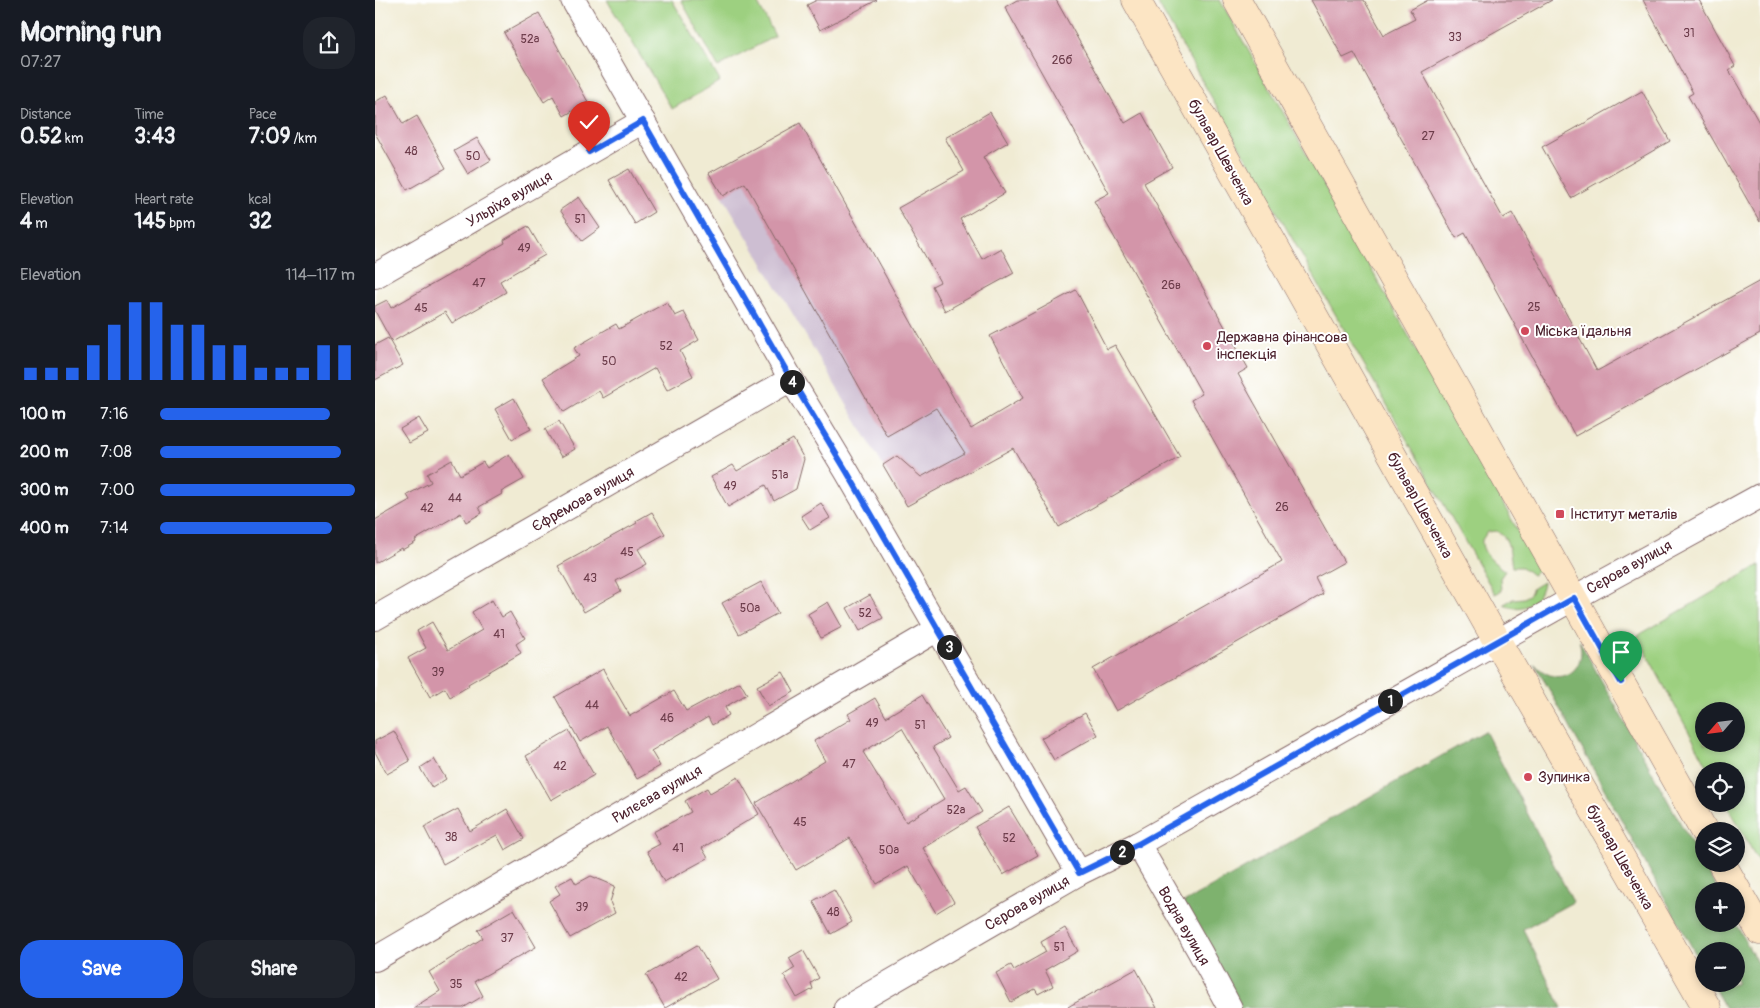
<!DOCTYPE html>
<meta charset="utf-8">
<style>
body{margin:0;font-family:Pangolin,sans-serif;background:#20242c;color:#f1f3f6;height:100vh;display:flex;flex-direction:column;font-size:19px;white-space:nowrap}
*{box-sizing:border-box;margin:0}
p{font-size:16px;color:#9ea1a6}
.icon{flex:none;width:28px;height:28px;fill:none;stroke:currentColor;stroke-width:2;stroke-linecap:round;stroke-linejoin:round}
.map{position:relative;flex:1;overflow:hidden}
.panel{display:flex;flex-direction:column;background:#171b24;width:375px}
.panel>*{flex:none}
.needle{width:32px;rotate:242deg}
.tools{position:absolute;left:1320px;top:702px;display:grid;gap:10px}
.tools a{display:grid;place-items:center;width:50px;height:50px;border-radius:50%;background:#171b24;box-shadow:0 2px 8px #0003;font-size:25px}
.pin{position:absolute;display:grid;place-items:center;width:42px;height:42px;color:#fff;margin:-51px -21px;border-radius:50% 50% 50% 0;rotate:-45deg;box-shadow:0 0 5px #0007}
.pin .icon{rotate:45deg}
.km{position:absolute;width:25px;height:25px;margin:-12px;border-radius:50%;background:#222;color:#fff;font-size:14px;line-height:25px;text-align:center}
.round{display:grid;place-items:center;flex:none;width:52px;height:52px;border-radius:20px;background:#20242c}
.summary{display:flex;align-items:center;justify-content:space-between;height:85px;padding:0 20px}
h1{font-size:28px;font-weight:700;line-height:38px}
.figures{display:grid;grid-template-columns:repeat(3,1fr);gap:8px;height:85px;padding:5px 20px}
.figures div{display:grid;align-content:center}
.figures b{font-size:21px;font-weight:700}
.figures small{font-size:14px;font-weight:400}
.figures p{font-size:14px}
.chart{height:140px;padding:10px 20px}
.chart p{display:flex;justify-content:space-between}
.chart svg{width:100%;height:90px;margin-top:5px;stroke:#2563eb;stroke-width:6}
.button{display:flex;gap:10px;margin-top:auto;padding:10px 20px}
.button a{flex:1;height:58px;border-radius:20px;background:#2563eb;color:#fff;font-size:20px;font-weight:700;line-height:58px;text-align:center}
.button a+a{background:#20242c;color:#f1f3f6}
ul{padding:0 20px;list-style:none;font-size:16px}
li{display:grid;grid-template-columns:80px 60px 1fr;align-items:center;height:38px}
li i{height:12px;border-radius:6px;background:#2563eb}
main{display:flex;flex:1;min-height:0}
.map>svg:first-child{display:block}
.industrial{fill:#cdbed2}
.green{fill:#9dd080;stroke:#747856;fill-rule:evenodd}
.forest{fill:#7eb26e;stroke:#64684c}
.building{fill:#d395a9;fill-rule:evenodd}
.lines{fill:none;stroke-linecap:round;stroke-linejoin:round}
.minor-casing{stroke:#846666;stroke-width:26}
.secondary-casing{stroke:#846666;stroke-width:29}
.minor{stroke:#fff;stroke-width:24}
.secondary{stroke:#fce5c4;stroke-width:28}
.route-casing{stroke:#fff;stroke-width:10}
.route{stroke:#2563eb;stroke-width:6}
.poi-dot{fill:#d1495b;stroke:#fff;stroke-width:2}
.labels{text-anchor:middle;stroke-width:4;stroke-linejoin:round;paint-order:stroke}
.number-label{font-size:12px;fill:#6c3c4a}
.street-label{font-size:15px;fill:#4a1f2b;stroke:#fff}
.poi-label{font-size:15px;fill:#4a1f2b;stroke:#fff;text-anchor:start}
</style>
<main>
<section class="panel">
<div class="summary"><div><h1>Morning run</h1><p>07:27</p></div><a class="round"><svg class="icon" aria-label="share" viewBox="0 0 24 24"><path d="M12 15V3M7 8l5-5 5 5M5 13v7h14v-7"/></svg></a></div>
<div class="figures">
<div><p>Distance</p><b>0.52<small> km</small></b></div>
<div><p>Time</p><b>3:43</b></div>
<div><p>Pace</p><b>7:09<small> /km</small></b></div>
</div>
<div class="figures">
<div><p>Elevation</p><b>4<small> m</small></b></div>
<div><p>Heart rate</p><b>145<small> bpm</small></b></div>
<div><p>kcal</p><b>32</b></div>
</div>
<div class="chart"><p><span>Elevation</span>114–117 m</p>
<svg viewBox="0 0 160 44" preserveAspectRatio="none"><path d="M5 44V38M15 44V38M25 44V38M35 44V27M45 44V17M55 44V6M65 44V6M75 44V17M85 44V17M95 44V27M105 44V27M115 44V38M125 44V38M135 44V38M145 44V27M155 44V27"/></svg>
</div>
<ul>
<li><b>100 m</b>7:16<i style="width:87%"></i></li>
<li><b>200 m</b>7:08<i style="width:93%"></i></li>
<li><b>300 m</b>7:00<i style="width:100%"></i></li>
<li><b>400 m</b>7:14<i style="width:88%"></i></li>
</ul>
<div class="button"><a>Save</a><a>Share</a></div>
</section>
<div class="map">
<svg width="1385" height="1008" viewBox="0 0 1385 1008">
<rect width="100%" height="100%" fill="#fff"/>
<filter id="ink" filterUnits="userSpaceOnUse"><feTurbulence type="fractalNoise" baseFrequency=".02" numOctaves="2"/><feDisplacementMap in="SourceGraphic" scale="10" xChannelSelector="R" yChannelSelector="G"/><feConvolveMatrix kernelMatrix="1 2 1 2 8 2 1 2 1" color-interpolation-filters="sRGB"/></filter>
<filter id="wash" filterUnits="userSpaceOnUse"><feTurbulence type="fractalNoise" baseFrequency=".0096" numOctaves="4" result="noise"/><feDisplacementMap in="SourceGraphic" scale="20" xChannelSelector="R" yChannelSelector="G"/><feGaussianBlur stdDeviation="1.12" result="paint"/><feColorMatrix in="noise" values="0 0 0 0 0 0 0 0 0 0 0 0 0 0 0 0 0 1.4 0 .05"/><feComposite in="paint" operator="in"/></filter>
<g filter="url(#wash)">
<rect width="100%" height="100%" fill="#f0ebd3"/>
<path class="industrial" d="M425 123 614 461 532 506 334 173Z"/>
<g class="green">
<path d="M232 0H297L345 81 297 109Z"/>
<path d="M306 0H381L400 36 343 67Z"/>
<path d="M781 0H845L1165 570 1157 575 1147 567H1137C1135 554 1135 537 1121 531L1112 532 1107 540C1106 554 1120 563 1130 571L1125 578 1126 591 1120 594Z"/>
<path d="M1385 565V865L1352 804H1361V771H1335L1262 636ZM1361 711V744H1329V711Z"/>
<path d="M1168 582C1165 602 1149 614 1129 604L1138 599 1149 598 1155 594 1158 588Z"/>
</g>
<g class="forest">
<path d="M1204 640 1343 891H1329V924H1361L1385 968V1008H1350L1337 984H1361V951H1329V969L1160 664C1182 690 1214 672 1204 640Z"/>
<path d="M1110 731 1198 902 1148 929 1187 1008H862L805 905Z"/>
</g>
<g id="blocks">
<g class="building">
<path d="M442 0H502L445 30 432 5Z"/>
<path d="M642 0H681L750 123 767 113 797 167 769 183 873 368 863 374 969 562 940 578 948 594 741 711 718 669 907 562 816 400 827 394 719 201 734 193 630 7Z"/>
<path d="M936 0H989L1009 35 1040 19 1035 10 1053 0H1177L1047 72 1128 218 1137 213 1222 371 1385 281V334L1200 436 1090 233 1081 238 979 53 968 58Z"/>
<path d="M1268 0H1324L1360 66 1354 70 1385 124V222L1313 96 1318 93Z"/>
<path d="M164 13 213 102 189 116 178 96 169 102 129 33Z"/>
<path d="M1267 91 1295 141 1196 198 1167 147Z"/>
<path d="M12 95 28 124 42 116 71 168 32 190 0 133V102Z"/>
<path d="M615 112 633 142 608 157 630 193 585 219 607 259 626 248 639 273 570 311 557 286 565 282 523 208 589 171 570 138Z"/>
<path d="M425 123 596 429 648 398 615 336 701 290 732 349 740 345 805 457 684 527 638 448 532 506 508 465 522 456 546 477 590 453 561 408 512 436 370 183 348 196 334 173Z"/>
<path d="M102 138 116 160 93 174 79 151Z"/>
<path d="M254 169 279 212 260 224 234 180Z"/>
<path d="M204 197 225 228 207 241 185 210Z"/>
<path d="M153 226 170 255 125 281 131 292 77 323 70 312 17 342 0 311V306L12 300 16 308 130 243 129 240Z"/>
<path d="M292 302 300 316 309 312 324 340 305 351 318 376 292 390 280 368 228 398 224 391 189 412 168 378 204 356 199 348 241 324 244 329Z"/>
<path d="M13 338 28 365 0 380V345Z"/>
<path d="M139 398 156 429 137 439 120 409Z"/>
<path d="M44 418 53 433 34 443 25 429Z"/>
<path d="M184 421 200 449 186 457 170 429Z"/>
<path d="M418 439 429 459 421 489 399 501 391 485 353 507 336 477 358 465 362 471Z"/>
<path d="M134 454 149 479 126 492 127 494 104 507 107 513 91 522 86 513 40 540 41 542 27 550 26 548 0 563V520L35 500 32 495 56 482 52 474 77 460 85 475 108 462 112 468Z"/>
<path d="M446 503 455 518 435 530 426 516Z"/>
<path d="M277 512 290 534 263 549 272 564 241 581 246 591 209 612 183 566 262 523 261 521Z"/>
<path d="M386 582 403 613 364 634 347 603Z"/>
<path d="M495 595 508 618 485 631 472 608Z"/>
<path d="M117 600 127 617 135 612 150 638 141 644 146 653 93 684 94 686 75 697 70 688 55 697 33 658 51 648 42 631 57 622 73 650 107 630 97 612Z"/>
<path d="M453 602 467 627 446 638 433 614Z"/>
<path d="M228 669 255 716 299 691 311 711 365 682 372 694 350 707 354 715 337 725 333 717 276 751 285 766 262 779 232 726 205 742 180 697Z"/>
<path d="M408 672 419 692 393 706 382 686Z"/>
<path d="M547 695 573 738 558 747 584 790 591 786 607 812 548 848 579 902 561 913 533 866 502 884 475 838 421 870 381 803 450 761 439 741 476 719 473 714 500 698 511 717ZM527 728 569 799 531 822 488 752Z"/>
<path d="M710 713 723 735 679 760 666 738Z"/>
<path d="M19 731 35 761 12 774 0 752V741Z"/>
<path d="M194 731 219 775 176 800 151 756Z"/>
<path d="M59 759 71 779 57 788 45 768Z"/>
<path d="M363 777 384 814 327 848 333 858 289 882 272 851 285 844 278 832 316 812 310 801 332 788 335 793Z"/>
<path d="M634 807 663 855 628 875 600 827Z"/>
<path d="M83 809 95 831 132 809 149 839 130 850 122 835 68 864 49 827Z"/>
<path d="M216 876 240 886 235 902 240 913 195 938 174 901 185 894 180 886 197 877 201 884Z"/>
<path d="M459 890 477 922 456 934 438 901Z"/>
<path d="M139 909 161 947 100 981 108 996 88 1008H38L65 991 54 972 108 938 103 930Z"/>
<path d="M690 928 703 951 670 970 678 986 663 994 660 989 636 1002 621 973 636 965 639 970 671 952 666 942Z"/>
<path d="M322 945 342 979 290 1008 271 975Z"/>
<path d="M428 950 444 978 436 983 438 989 422 998 409 975 420 968 414 958Z"/>
<path d="M761 969 782 1008H691Z"/>
</g>
</g>
</g>
<g filter="url(#ink)">
<use href="#blocks" fill-opacity="0" stroke="#846666" stroke-width="1"/>
<g class="lines">
<g class="minor-casing">
<g id="minor">
<path d="M198 0 416 379 472 472 704 873"/>
<path d="M0 276 268 121"/>
<path d="M0 618 416 379"/>
<path d="M763 844 825 952 855 1008"/>
<path d="M0 959 563 629"/>
<path d="M471 1008 704 873 763 844 1199 598 1385 496"/>
</g>
</g>
<g class="secondary-casing">
<g id="secondary">
<path d="M761 0 1122 641 1332 1008"/>
<path d="M862 0 1329 831"/>
<path d="M1347 864 1385 931"/>
</g>
</g>
<use href="#minor" class="minor"/>
<use href="#secondary" class="secondary"/>
</g>
</g>
<g class="lines" filter="url(#ink)">
<g class="route-casing">
<path id="route" d="M214 152 268 121 416 379 472 472 704 873 763 844 1199 598 1246 682"/>
</g>
<use href="#route" class="route"/>
</g>
<g class="poi-dot">
<circle cx="1150" cy="331" r="5"/>
<circle cx="832" cy="346" r="5"/>
<rect x="1180" y="509" width="10" height="10" rx="2.5"/>
<circle cx="1153" cy="777" r="5"/>
</g>
<g class="labels">
<g class="number-label">
<text x="1314" y="37">31</text>
<text x="1080" y="41">33</text>
<text x="155" y="43">52а</text>
<text x="687" y="64">26б</text>
<text x="1053" y="140">27</text>
<text x="36" y="155">48</text>
<text x="98" y="160">50</text>
<text x="205" y="223">51</text>
<text x="149" y="252">49</text>
<text x="104" y="287">47</text>
<text x="796" y="289">26в</text>
<text x="1159" y="311">25</text>
<text x="46" y="312">45</text>
<text x="291" y="350">52</text>
<text x="234" y="365">50</text>
<text x="405" y="479">51а</text>
<text x="355" y="490">49</text>
<text x="80" y="502">44</text>
<text x="907" y="511">26</text>
<text x="52" y="512">42</text>
<text x="252" y="556">45</text>
<text x="215" y="582">43</text>
<text x="375" y="612">50а</text>
<text x="490" y="617">52</text>
<text x="124" y="638">41</text>
<text x="63" y="676">39</text>
<text x="217" y="709">44</text>
<text x="292" y="722">46</text>
<text x="497" y="727">49</text>
<text x="545" y="729">51</text>
<text x="474" y="768">47</text>
<text x="185" y="770">42</text>
<text x="581" y="814">52а</text>
<text x="425" y="826">45</text>
<text x="76" y="841">38</text>
<text x="634" y="842">52</text>
<text x="303" y="852">41</text>
<text x="514" y="854">50а</text>
<text x="207" y="911">39</text>
<text x="458" y="916">48</text>
<text x="132" y="942">37</text>
<text x="684" y="951">51</text>
<text x="306" y="981">42</text>
<text x="81" y="988">35</text>
</g>
<g class="street-label">
<text transform="translate(846 152) rotate(61)" y="5">бульвар Шевченка</text>
<text transform="translate(134 199) rotate(-30)" y="5">Ульріха вулиця</text>
<text transform="translate(208 499) rotate(-30)" y="5">Єфремова вулиця</text>
<text transform="translate(1045 505) rotate(61)" y="5">бульвар Шевченка</text>
<text transform="translate(1254 567) rotate(-29)" y="5">Сєрова вулиця</text>
<text transform="translate(282 794) rotate(-30)" y="5">Рилєєва вулиця</text>
<text transform="translate(1245 857) rotate(60)" y="5">бульвар Шевченка</text>
<text transform="translate(652 903) rotate(-30)" y="5">Сєрова вулиця</text>
<text transform="translate(809 926) rotate(60)" y="5">Водна вулиця</text>
</g>
<g class="poi-label">
<text x="1160" y="336">Міська їдальня</text>
<text x="842" y="342">Державна фінансова<tspan x="842" dy="17">інспекція</tspan></text>
<text x="1195" y="519">Інститут металів</text>
<text x="1163" y="782">Зупинка</text>
</g>
</g>
</svg>
<div class="tools">
<a><svg class="needle" viewBox="-14 -14 28 28"><path d="M0-13l5 13h-10z" fill="#e53935"/><path d="M0 13l5-13h-10z" fill="#9ea1a6"/></svg></a>
<a><svg class="icon" aria-label="locate" viewBox="0 0 24 24"><circle cx="12" cy="12" r="6"/><path d="M12 2v4M12 18v4M2 12h4M18 12h4"/></svg></a>
<a><svg class="icon" aria-label="layers" viewBox="0 0 24 24"><path d="M12 4l9 5-9 5-9-5zM3 14l9 5 9-5"/></svg></a>
<a>+</a>
<a>−</a>
</div>
<div class="pin" style="left:1246px;top:682px;background:#1e9e55"><svg class="icon" aria-label="arrive" viewBox="0 0 24 24"><path d="M6 21V4h12l-3 4 3 4H6"/></svg></div>
<div class="pin" style="left:214px;top:152px;background:#d93025"><svg class="icon" aria-label="check" viewBox="0 0 24 24"><path d="M5 12l5 5 9-10"/></svg></div>
<b class="km" style="left:1015px;top:701px">1</b>
<b class="km" style="left:747px;top:852px">2</b>
<b class="km" style="left:574px;top:647px">3</b>
<b class="km" style="left:417px;top:382px">4</b>
</div>
</main>
